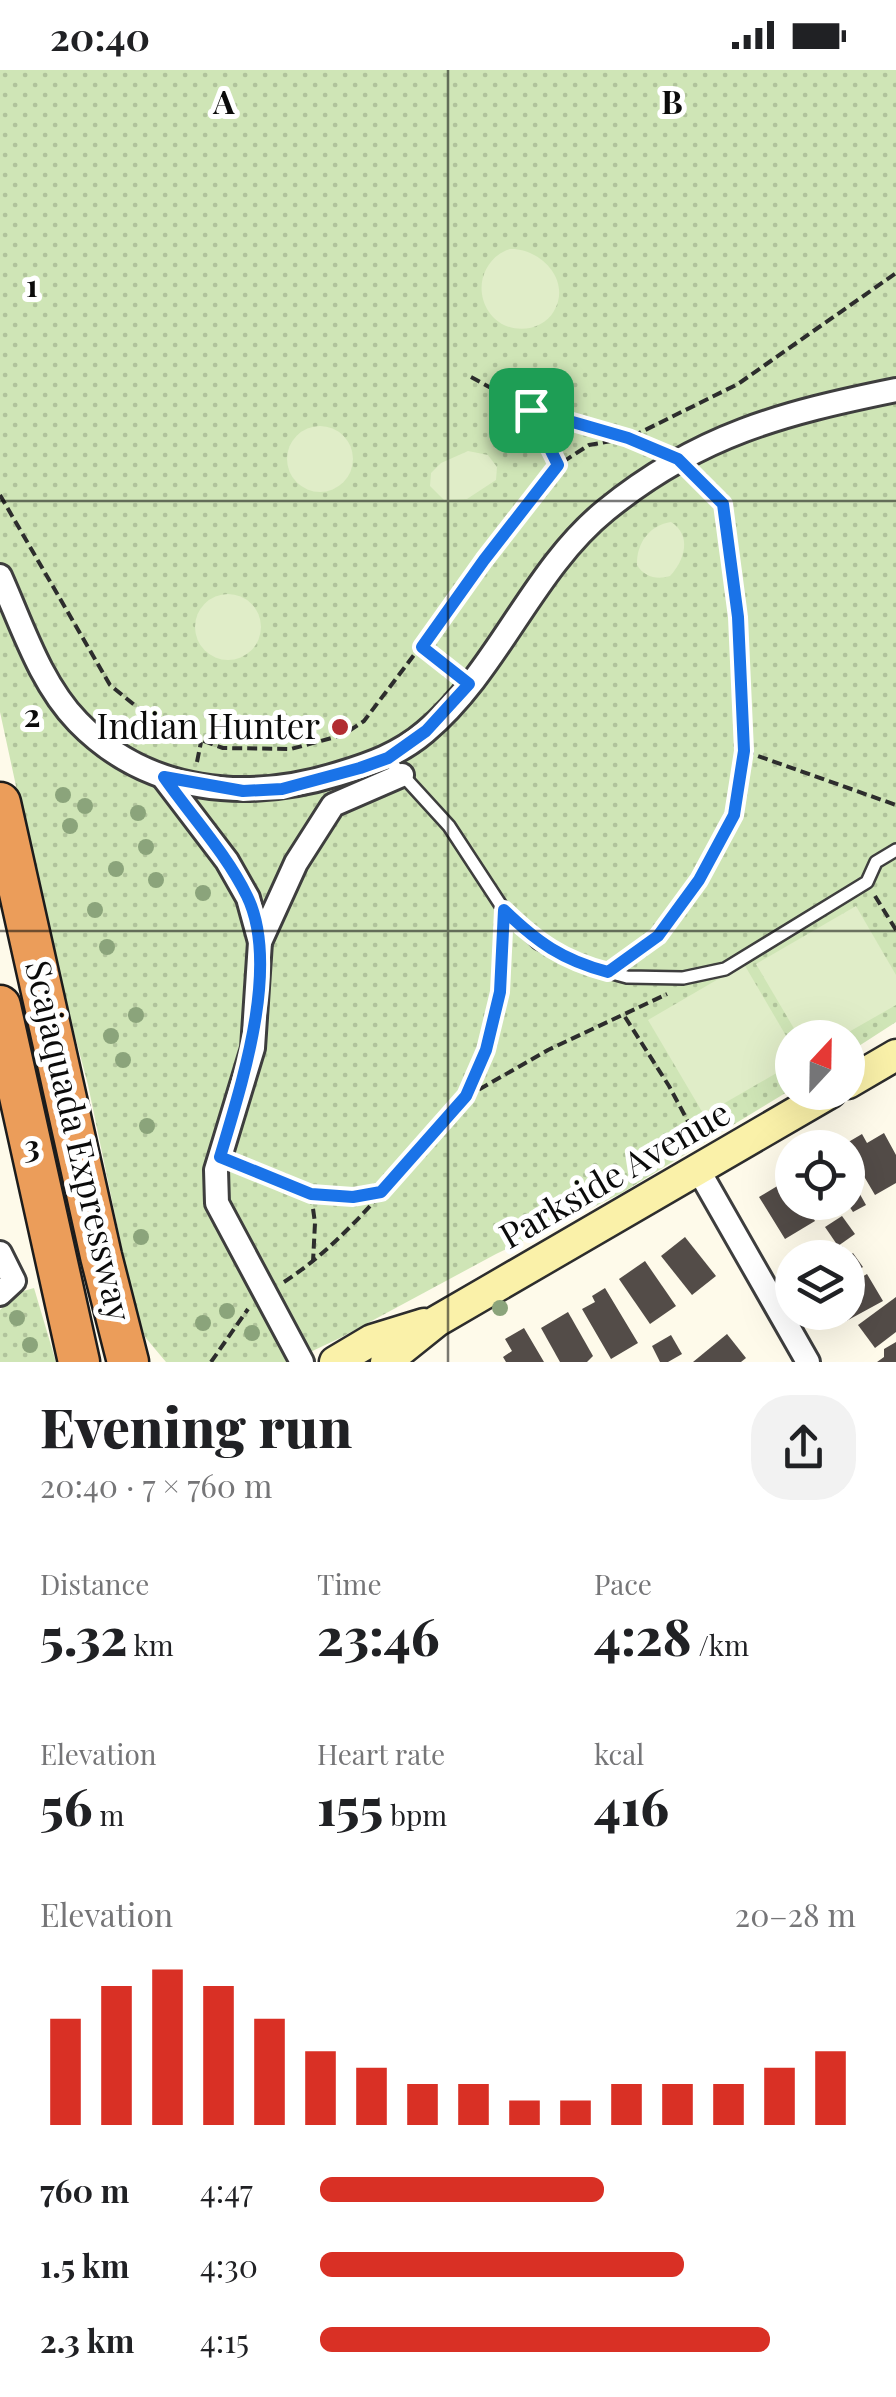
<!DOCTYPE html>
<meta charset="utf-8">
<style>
body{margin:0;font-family:"Playfair Display",serif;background:#f2f2f2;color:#202124;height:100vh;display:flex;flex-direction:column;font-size:38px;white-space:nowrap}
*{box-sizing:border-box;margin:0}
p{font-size:32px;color:#757577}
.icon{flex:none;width:55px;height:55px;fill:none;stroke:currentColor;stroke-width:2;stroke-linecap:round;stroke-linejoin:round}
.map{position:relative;height:1292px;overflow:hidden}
.drawer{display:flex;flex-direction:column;background:#fff;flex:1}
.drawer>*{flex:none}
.needle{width:65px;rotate:22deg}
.tools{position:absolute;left:775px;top:950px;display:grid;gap:20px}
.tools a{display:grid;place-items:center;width:90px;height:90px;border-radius:50%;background:#fff;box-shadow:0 10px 40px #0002;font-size:50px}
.pin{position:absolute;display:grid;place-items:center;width:85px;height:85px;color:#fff;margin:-42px;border-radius:20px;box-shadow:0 5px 15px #0006}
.round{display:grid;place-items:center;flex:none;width:105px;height:105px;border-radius:40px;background:#f2f2f2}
.summary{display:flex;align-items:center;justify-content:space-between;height:170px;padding:0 40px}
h1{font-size:55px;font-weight:800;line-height:75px}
.metrics{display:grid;grid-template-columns:repeat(3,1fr);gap:15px;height:170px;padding:10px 40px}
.metrics div{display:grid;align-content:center}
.metrics b{font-size:50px;font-weight:800}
.metrics small{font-size:28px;font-weight:400}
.metrics p{font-size:28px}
.chart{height:280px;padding:20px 40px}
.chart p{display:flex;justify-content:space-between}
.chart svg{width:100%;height:180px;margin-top:10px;stroke:#d93025;stroke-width:6}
ul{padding:0 40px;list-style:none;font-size:32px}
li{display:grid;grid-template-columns:160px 120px 1fr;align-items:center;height:75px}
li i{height:25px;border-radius:12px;background:#d93025}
.status{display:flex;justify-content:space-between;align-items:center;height:70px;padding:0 50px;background:#fff;direction:ltr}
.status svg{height:28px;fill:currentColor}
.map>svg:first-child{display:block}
.grass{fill:url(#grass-dots)}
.pitch{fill:#e0edc8}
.building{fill:#534c48}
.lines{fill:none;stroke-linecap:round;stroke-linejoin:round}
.lane-casing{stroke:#3e3e3e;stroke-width:16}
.street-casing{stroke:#3e3e3e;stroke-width:28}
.secondary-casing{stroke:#2d2d2d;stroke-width:35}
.highway-casing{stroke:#1c1c1c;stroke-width:45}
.path{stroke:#2d2d2d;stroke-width:4;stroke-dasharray:10 5;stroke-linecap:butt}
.lane{stroke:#fff;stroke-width:11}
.street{stroke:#fff;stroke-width:22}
.secondary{stroke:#faf1a9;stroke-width:30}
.highway{stroke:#eb9d5a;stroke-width:40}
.tree{fill:#8ba47b}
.route-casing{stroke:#fff;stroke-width:20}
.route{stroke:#1a73e8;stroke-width:12}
.grid{fill:none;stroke:#0b0b0b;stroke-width:2.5;stroke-opacity:0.55}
.poi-dot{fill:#b22c32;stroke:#fff;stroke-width:4}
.labels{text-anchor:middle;stroke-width:10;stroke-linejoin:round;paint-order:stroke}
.poi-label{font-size:35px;fill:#0b0b0b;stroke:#fff;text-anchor:end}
.street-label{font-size:35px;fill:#0b0b0b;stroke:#fff}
.grid-label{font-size:32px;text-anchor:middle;font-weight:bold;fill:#0b0b0b;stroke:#fff;stroke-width:10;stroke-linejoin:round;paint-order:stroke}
</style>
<div class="status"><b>20:40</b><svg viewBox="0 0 49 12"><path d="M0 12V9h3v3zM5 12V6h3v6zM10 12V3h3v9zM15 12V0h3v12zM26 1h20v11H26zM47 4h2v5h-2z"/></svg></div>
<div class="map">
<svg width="896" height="1292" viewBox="0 0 896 1292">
<defs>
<pattern id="grass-dots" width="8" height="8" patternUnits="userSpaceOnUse" patternTransform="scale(2.5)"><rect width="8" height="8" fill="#cfe5b6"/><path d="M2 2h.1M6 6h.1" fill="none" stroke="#b0c39b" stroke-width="1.8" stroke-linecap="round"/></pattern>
</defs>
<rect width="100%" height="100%" fill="#fefaea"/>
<g class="grass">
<path d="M0 0H896V952L848 983V968H792V1019L620 1124 496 1184 340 1268 289 1292H166L145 1267 131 1222 88 1015 48 864 0 642Z"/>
<path d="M34 1218 56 1292H0V1240L20 1222Z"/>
</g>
<g class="pitch">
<path d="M510 179C540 178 572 210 554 241 541 264 504 265 489 242 473 219 484 187 510 179Z"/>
<circle cx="320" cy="389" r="33"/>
<path d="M468 381 488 385 497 397 496 410 467 429 444 430 430 416 431 403 441 393Z"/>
<path d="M671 452C692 465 685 490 670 506 657 510 644 507 637 495 636 473 650 455 671 452Z"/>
<circle cx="228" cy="557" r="33"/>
<path d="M856 836 896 905V935L840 967H799L756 894Z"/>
<path d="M744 894 792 976V994L704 1045 648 950Z"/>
</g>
<g class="building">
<path d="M884 1063 896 1085V1113L875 1125 845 1074 862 1064 867 1073Z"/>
<path d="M848 1103 866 1135 853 1142 849 1136 835 1143 830 1132H848Z"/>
<path d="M789 1109 792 1114V1132H804L815 1151 785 1169 759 1127Z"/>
<path d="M842 1146 855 1164 838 1176 825 1157Z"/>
<path d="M685 1167 716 1206 692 1225 661 1186Z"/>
<path d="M842 1176 849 1186 853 1183 863 1197 848 1207V1188H824Z"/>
<path d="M645 1191 676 1236 650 1254 619 1209Z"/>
<path d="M867 1204 883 1231 839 1255 832 1242H848V1215Z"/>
<path d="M605 1218 638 1273 611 1289 582 1239 595 1232 592 1226Z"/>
<path d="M896 1227V1262L875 1278 858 1255Z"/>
<path d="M568 1242 593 1286 587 1292H560L541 1258Z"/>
<path d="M524 1258 544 1292H506L503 1287 512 1281 505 1269Z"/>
<path d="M727 1264 746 1288 741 1292H693Z"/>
<path d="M671 1265 682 1284 668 1292H660L652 1276Z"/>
<path d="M896 1272V1292H877L884 1287V1279Z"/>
</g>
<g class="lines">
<g class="lane-casing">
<path id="lane" d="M387 688 449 756 504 840 538 873 590 897 627 907 683 908 725 899 867 812 876 792 896 780"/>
</g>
<g class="street-casing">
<g id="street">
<path d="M0 506C22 555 40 613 78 652 148 724 247 732 338 704 371 694 399 684 425 662 499 600 531 501 606 440 698 365 783 343 896 320"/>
<path d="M163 707 227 791 248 828 260 872"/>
<path d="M699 1101 808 1292"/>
<path d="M0 1183 14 1211 0 1224"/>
<path d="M302 1292 217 1133 216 1100 253 978 260 872 296 793 333 735 402 705"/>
</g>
</g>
<g class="secondary-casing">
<g id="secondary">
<path d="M848 1013 896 985"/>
<path d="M335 1292 372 1270 424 1254"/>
<path d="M386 1292 437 1251 831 1022"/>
</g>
</g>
<g class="highway-casing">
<g id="highway">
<path d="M0 733 101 1186 128 1292"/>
<path d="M0 936 79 1292"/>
</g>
</g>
<g class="path">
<path d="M471 307 531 340 629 368 656 380"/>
<path d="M532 341 558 395"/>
<path d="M0 425 110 615 159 655 223 678 291 679 343 665 364 651 558 395 589 375 629 368 738 314 896 203"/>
<path d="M423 577 454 602"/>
<path d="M744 681 896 735"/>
<path d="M197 692 201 672"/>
<path d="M875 826 896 860"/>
<path d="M624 890 658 866 699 810 734 745 744 681 738 547 723 434 696 407"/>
<path d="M625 947 669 1016 699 1072"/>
<path d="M466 1027 548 980 667 924"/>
<path d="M238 1095C291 1117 323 1132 381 1123"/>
<path d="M311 1124 315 1153 313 1192"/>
<path d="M284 1212C339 1176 378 1127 421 1078 435 1061 455 1045 466 1026 496 978 501 917 503 863"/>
<path d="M211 1292 248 1239"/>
</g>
<use href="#lane" class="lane"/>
<use href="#street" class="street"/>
<use href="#secondary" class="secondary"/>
<use href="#highway" class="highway"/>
</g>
<g class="tree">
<circle cx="63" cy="725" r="8"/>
<circle cx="85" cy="736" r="8"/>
<circle cx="138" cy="743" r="8"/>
<circle cx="70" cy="756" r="8"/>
<circle cx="146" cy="777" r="8"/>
<circle cx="116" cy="799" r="8"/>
<circle cx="156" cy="810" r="8"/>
<circle cx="203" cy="823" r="8"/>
<circle cx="95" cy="840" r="8"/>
<circle cx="107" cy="877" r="8"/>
<circle cx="136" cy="945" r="8"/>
<circle cx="111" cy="966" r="8"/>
<circle cx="123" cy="990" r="8"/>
<circle cx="147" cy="1056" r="8"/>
<circle cx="141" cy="1167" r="8"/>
<circle cx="500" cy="1238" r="8"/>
<circle cx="227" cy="1241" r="8"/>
<circle cx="17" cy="1248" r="8"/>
<circle cx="203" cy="1253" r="8"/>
<circle cx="252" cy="1263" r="8"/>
<circle cx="30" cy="1275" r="8"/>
</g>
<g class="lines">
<g class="route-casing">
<path id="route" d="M531 340 628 368 678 389 723 434 738 547 744 681 734 745 699 810 658 866 608 902C562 890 537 872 504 840L500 922 486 980 466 1026 381 1122 353 1127 311 1124 220 1087C241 1016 281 896 247 826 226 783 191 746 164 707L243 721 282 719 360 698 388 688 426 661 469 614 422 577 484 490 558 395Z"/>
</g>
<use href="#route" class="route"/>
</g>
<path class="grid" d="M448 0V1292M0 431H896M0 861H896"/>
<circle class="poi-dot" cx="340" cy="657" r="10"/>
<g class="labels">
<g class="poi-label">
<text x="320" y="669">Indian Hunter</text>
</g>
<g class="street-label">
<text transform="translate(78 1071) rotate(77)" y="12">Scajaquada Expressway</text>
<text transform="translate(615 1105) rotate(-30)" y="12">Parkside Avenue</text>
</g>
</g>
<g class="grid-label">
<text x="224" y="44">A</text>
<text x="672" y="44">B</text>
<text x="32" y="227">1</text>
<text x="32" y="657">2</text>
<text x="32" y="1088">3</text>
</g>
</svg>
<div class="tools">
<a><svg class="needle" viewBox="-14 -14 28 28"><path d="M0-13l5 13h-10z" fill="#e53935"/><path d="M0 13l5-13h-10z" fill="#757577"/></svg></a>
<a><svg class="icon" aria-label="locate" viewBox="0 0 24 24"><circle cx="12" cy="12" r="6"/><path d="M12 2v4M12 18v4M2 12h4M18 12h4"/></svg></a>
<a><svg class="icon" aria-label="layers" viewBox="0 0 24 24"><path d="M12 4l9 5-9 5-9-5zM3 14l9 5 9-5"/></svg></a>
</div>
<div class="pin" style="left:531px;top:340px;background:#1e9e55"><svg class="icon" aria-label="arrive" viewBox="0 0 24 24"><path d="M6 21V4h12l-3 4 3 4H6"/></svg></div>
</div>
<section class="drawer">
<div class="summary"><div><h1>Evening run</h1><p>20:40 · 7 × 760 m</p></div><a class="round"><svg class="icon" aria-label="share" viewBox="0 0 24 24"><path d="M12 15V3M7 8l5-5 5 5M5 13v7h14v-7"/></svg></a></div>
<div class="metrics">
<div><p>Distance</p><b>5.32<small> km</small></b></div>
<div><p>Time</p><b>23:46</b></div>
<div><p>Pace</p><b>4:28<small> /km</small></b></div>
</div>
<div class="metrics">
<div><p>Elevation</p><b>56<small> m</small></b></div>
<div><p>Heart rate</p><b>155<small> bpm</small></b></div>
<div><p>kcal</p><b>416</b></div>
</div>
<div class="chart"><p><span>Elevation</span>20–28 m</p>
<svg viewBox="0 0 160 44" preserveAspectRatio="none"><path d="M5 44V18M15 44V10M25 44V6M35 44V10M45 44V18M55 44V26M65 44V30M75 44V34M85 44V34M95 44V38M105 44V38M115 44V34M125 44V34M135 44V34M145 44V30M155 44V26"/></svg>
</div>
<ul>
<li><b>760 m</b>4:47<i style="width:53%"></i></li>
<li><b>1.5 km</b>4:30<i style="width:68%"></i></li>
<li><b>2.3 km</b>4:15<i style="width:84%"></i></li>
</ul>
</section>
